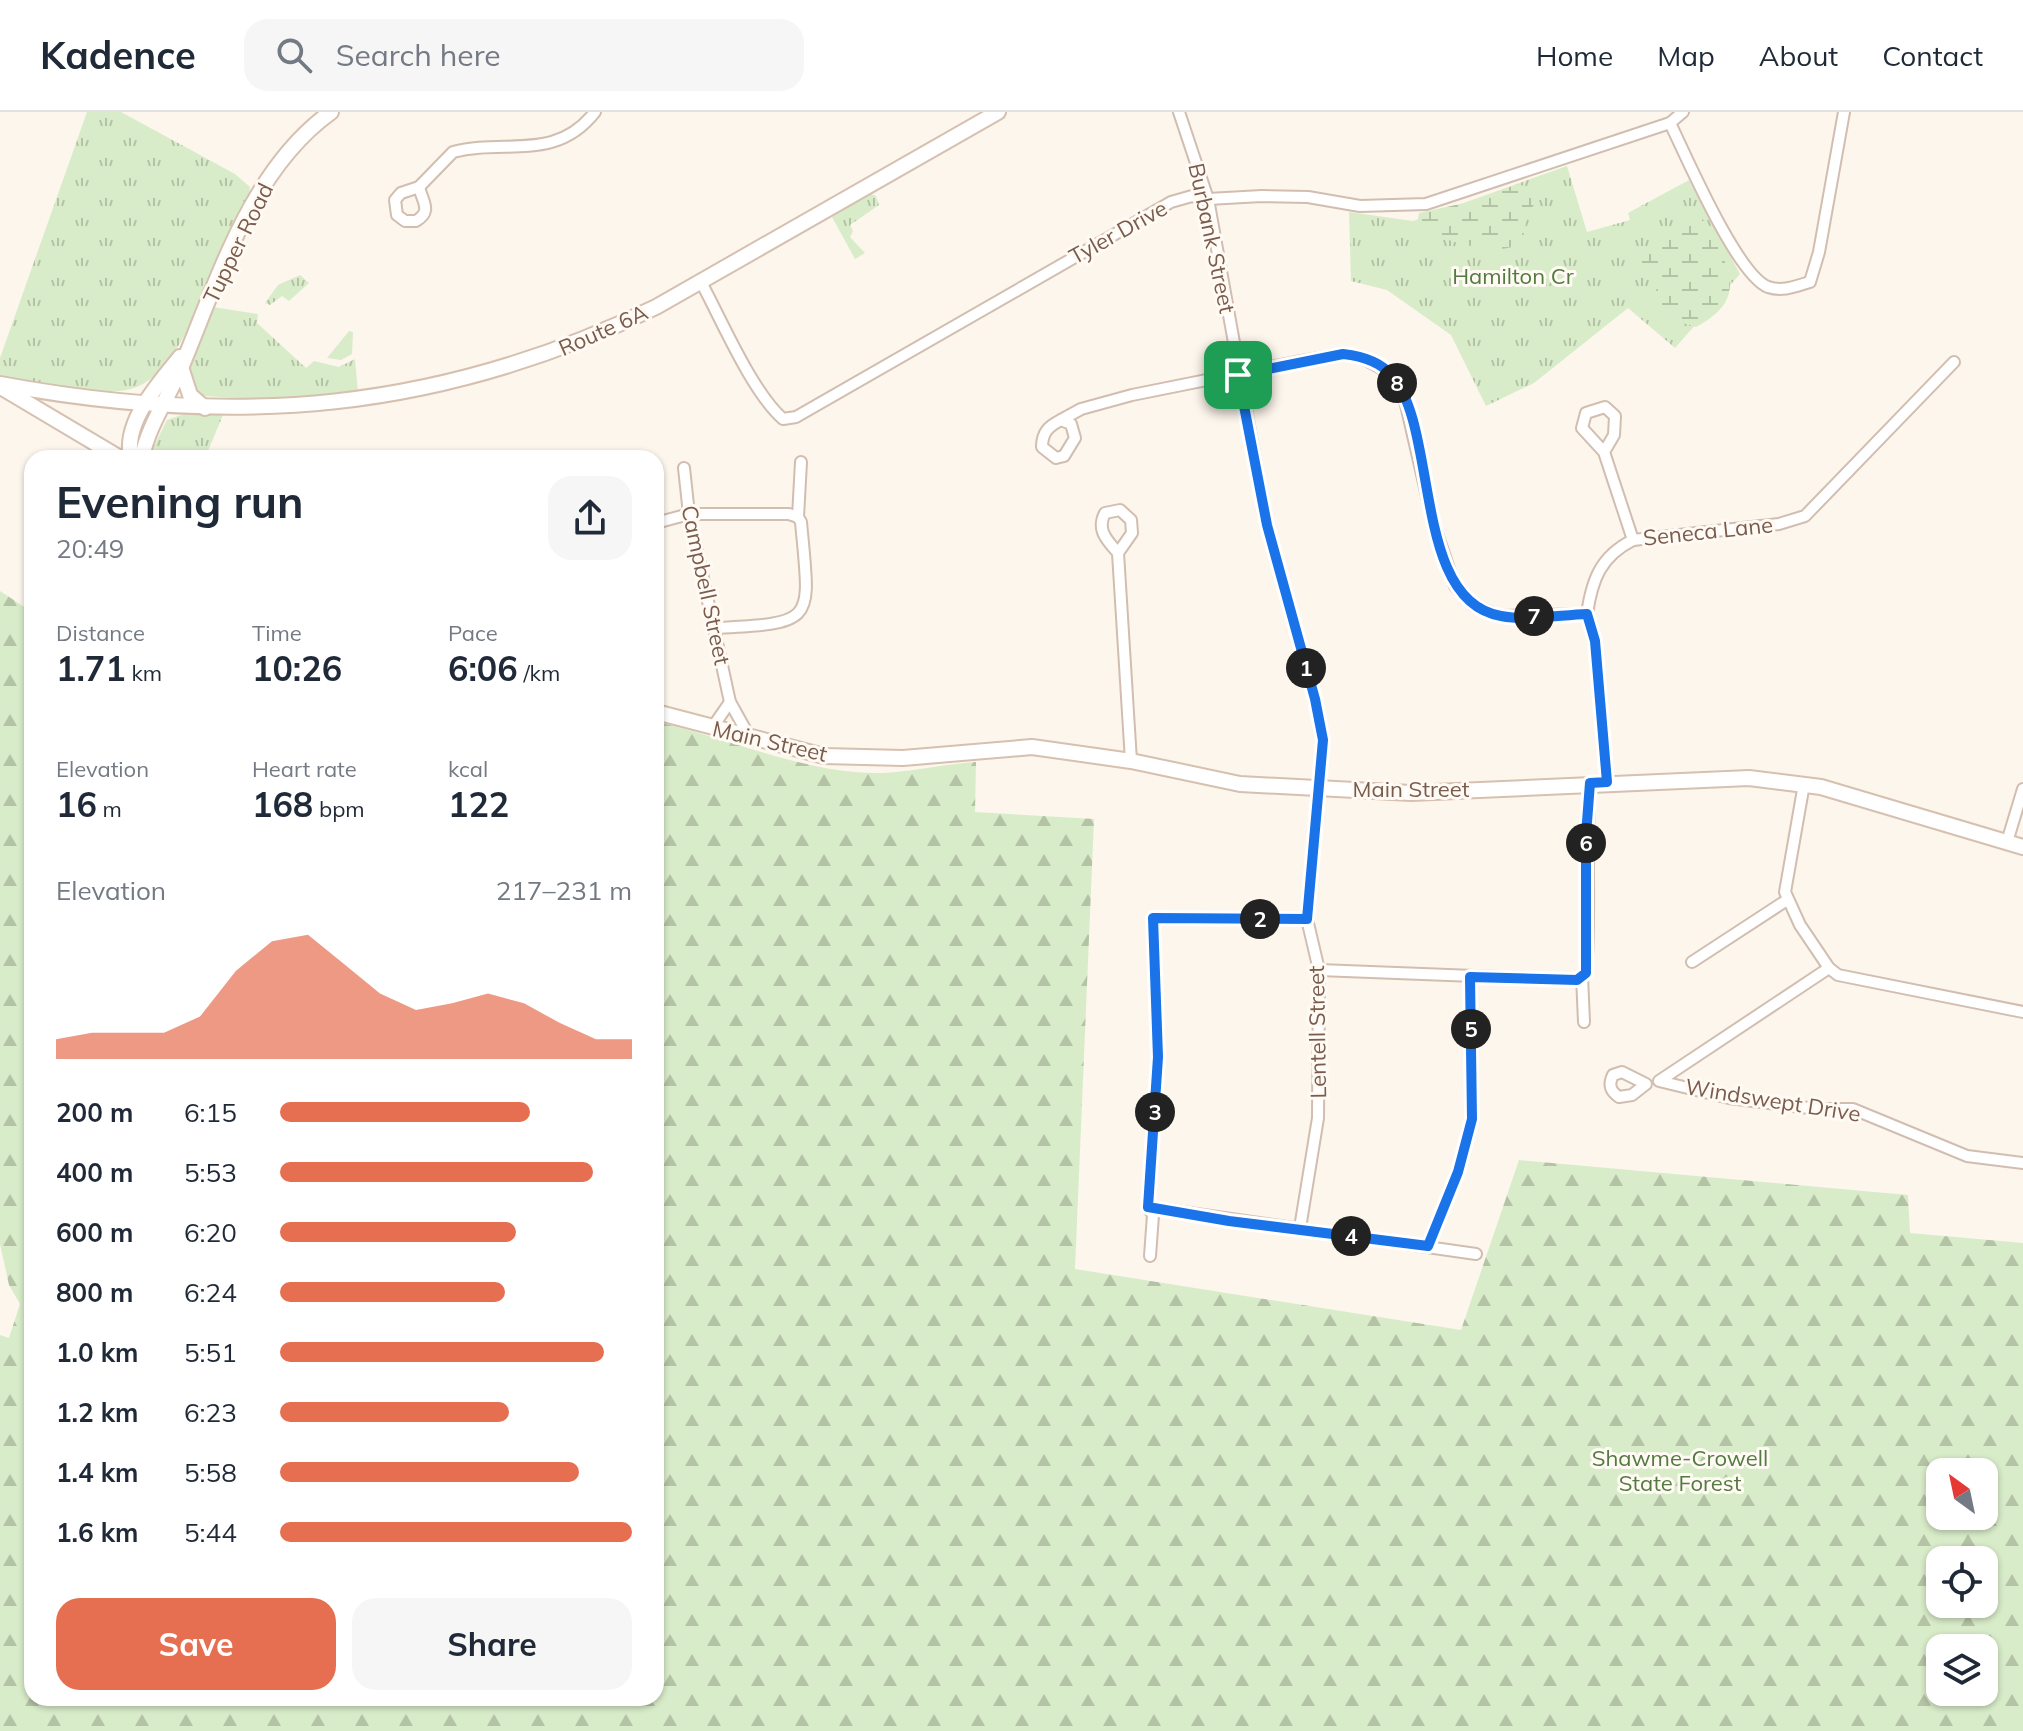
<!DOCTYPE html>
<meta charset="utf-8">
<style>
body{margin:0;font-family:Mulish,sans-serif;background:#f6f6f7;color:#1f2937;height:100vh;display:flex;flex-direction:column;font-size:30px;white-space:nowrap}
*{box-sizing:border-box;margin:0}
p{font-size:26px;color:#747a83}
.icon{flex:none;width:44px;height:44px;fill:none;stroke:currentColor;stroke-width:2;stroke-linecap:round;stroke-linejoin:round}
.map{position:relative;flex:1;overflow:hidden}
.panel{position:absolute;left:24px;top:338px;width:640px;height:1256px;display:flex;flex-direction:column;background:#fff;border-radius:24px;box-shadow:0 2px 6px #0004}
.panel>*{flex:none}
.needle{width:52px;rotate:327deg}
.fabs{position:absolute;left:1926px;top:1346px;display:grid;gap:16px}
.fabs a{display:grid;place-items:center;width:72px;height:72px;border-radius:16px;background:#fff;box-shadow:0 2px 6px #0004;font-size:40px}
.pin{position:absolute;display:grid;place-items:center;width:68px;height:68px;color:#fff;margin:-34px;border-radius:16px;box-shadow:0 4px 12px #0006}
.km{position:absolute;width:40px;height:40px;margin:-20px;border-radius:50%;background:#222;color:#fff;font-size:22px;line-height:40px;text-align:center}
.round{display:grid;place-items:center;flex:none;width:84px;height:84px;border-radius:24px;background:#f6f6f7}
.headline{display:flex;align-items:center;justify-content:space-between;height:136px;padding:0 32px}
h1{font-size:44px;font-weight:700;line-height:60px}
.figures{display:grid;grid-template-columns:repeat(3,1fr);gap:12px;height:136px;padding:8px 32px}
.figures div{display:grid;align-content:center}
.figures b{font-size:34px;font-weight:700}
.figures small{font-size:22px;font-weight:400}
.figures p{font-size:22px}
.chart{height:224px;padding:16px 32px}
.chart p{display:flex;justify-content:space-between}
.chart svg{width:100%;height:144px;margin-top:8px;fill:#e76f51;opacity:.7}
.cta{display:flex;gap:16px;margin-top:auto;padding:16px 32px}
.cta a{flex:1;height:92px;border-radius:24px;background:#e76f51;color:#fff;font-size:32px;font-weight:700;line-height:92px;text-align:center}
.cta a+a{background:#f6f6f7;color:#1f2937}
ul{padding:0 32px;list-style:none;font-size:26px}
li{display:grid;grid-template-columns:128px 96px 1fr;align-items:center;height:60px}
li i{height:20px;border-radius:10px;background:#e76f51}
header{display:flex;align-items:center;gap:48px;box-sizing:border-box;height:112px;padding:0 40px;background:#fff;border-bottom:2px solid #e0e1e3}
header strong{font-size:38px}
nav{display:flex;gap:44px;margin-inline-start:auto;font-size:28px}
.search{width:560px;height:72px;background:#f6f6f7;display:flex;align-items:center;gap:20px;box-sizing:border-box;padding:0 28px;border-radius:24px;color:#747a83;font-size:30px}
.map>svg:first-child{display:block}
.grass{fill:url(#grass-tufts)}
.forest{fill:url(#forest-firs);fill-rule:evenodd}
.wetland{fill:url(#wetland-marsh)}
.lines{fill:none;stroke-linecap:round;stroke-linejoin:round}
.minor-casing{stroke:#d1beb0;stroke-width:14}
.secondary-casing{stroke:#d6c0b0;stroke-width:18}
.minor{stroke:#fff;stroke-width:10}
.secondary{stroke:#fff;stroke-width:14}
.route-casing{stroke:#fff;stroke-width:16}
.route{stroke:#1a73e8;stroke-width:10}
.labels{text-anchor:middle;stroke-width:6;stroke-linejoin:round;paint-order:stroke}
.street-label{font-size:22px;fill:#7a5c4d;stroke:#fffaf3}
.park-label{font-size:22px;fill:#537a41;stroke:#fffaf3}
</style>
<header>
<strong>Kadence</strong>
<div class="search"><svg class="icon" aria-label="search" viewBox="0 0 24 24"><circle cx="10" cy="10" r="6"/><path d="M15 15l6 6"/></svg>Search here</div>
<nav><a>Home</a><a>Map</a><a>About</a><a>Contact</a></nav>
</header>
<div class="map">
<svg width="2023" height="1619" viewBox="0 0 2023 1619">
<defs>
<pattern id="grass-tufts" width="24" height="20" patternUnits="userSpaceOnUse" patternTransform="scale(2)"><rect width="24" height="20" fill="#d8ecc9"/><path d="M3 7l-1-3M5 7V3M7 7l1-3M15 17l-1-3M17 17v-4M19 17l1-3" fill="none" stroke="#b4c2a5"/></pattern>
<pattern id="forest-firs" width="22" height="20" patternUnits="userSpaceOnUse" patternTransform="scale(2)"><rect width="22" height="20" fill="#d8ecc9"/><path d="M5 1l3.5 6h-7zM16 11l3.5 6h-7z" fill="#b4c2a5"/></pattern>
<pattern id="wetland-marsh" width="20" height="14" patternUnits="userSpaceOnUse" patternTransform="scale(2)"><rect width="20" height="14" fill="#d8ecc9"/><path d="M1 5h8M5 5V1M11 12h8M15 12V8" fill="none" stroke="#b4c2a5"/></pattern>
</defs>
<rect width="100%" height="100%" fill="#fdf6ec"/>
<g class="grass">
<path d="M87 0H121L235 62 250 75C248 102 221 145 210 171 149 308 134 284 0 265V246Z"/>
<path d="M1567 54 1587 120 1630 108 1628 101 1689 68 1740 162 1675 236 1628 196 1534 271 1486 294 1451 223 1387 178 1351 169 1349 100 1413 109Z"/>
<path d="M869 81 876 84 879 93 850 113 853 119 850 125 865 141 855 147 832 105Z"/>
<path d="M300 163 309 171 289 189 282 184 270 193 265 191 278 173Z"/>
<path d="M213 195 258 202 257 211 306 256 314 249 339 255 355 247 358 280 282 288 201 284C175 261 200 219 213 195Z"/>
<path d="M349 219 353 220 352 242 341 248 327 246Z"/>
<path d="M187 301 223 303 205 346H148L167 308Z"/>
</g>
<path class="forest" d="M0 479 32 500V1586H656V610C731 626 806 663 884 661 915 659 946 652 976 650L975 700 1094 707 1075 1157 1461 1218 1519 1048 1908 1083 1910 1121 2023 1131V1619H0V1223L9 1226 20 1192 9 1173 0 1132ZM1984 1360V1404H1940V1360ZM1940 1448H1984V1492H1940ZM1940 1536H1984V1580H1940Z"/>
<g class="wetland">
<path d="M1517 72 1535 77 1538 85C1536 94 1531 94 1528 101 1524 112 1527 128 1514 134 1494 144 1434 127 1417 113L1419 101 1478 88Z"/>
<path d="M1685 102 1701 106 1708 112C1728 157 1750 186 1696 215L1660 204 1653 188 1661 164 1658 156 1627 146 1625 137H1652L1665 131Z"/>
</g>
<g class="lines">
<g class="minor-casing">
<g id="minor">
<path d="M1179 0 1208 87 1267 413 1315 587 1323 628 1307 807 1319 858 1318 1006 1300 1116"/>
<path d="M1670 11C1686 44 1737 163 1768 175 1783 180 1796 174 1810 170L1819 140 1844 0"/>
<path d="M419 75 453 40C505 26 555 51 595 0"/>
<path d="M419 75C422 89 433 99 416 109H405L397 103 395 88 401 81Z"/>
<path d="M701 170C722 209 752 280 783 307L796 305 1171 90 1192 84 1208 87 1262 84 1308 85 1360 94 1426 92 1670 11 1683 0"/>
<path d="M1061 308 1081 297 1132 283 1296 250 1343 242 1359 244 1390 261 1403 280 1433 410 1455 474 1473 493 1500 504 1587 502 1595 529 1607 670"/>
<path d="M1061 308 1071 312 1075 326 1064 344 1056 346 1042 335C1042 320 1049 314 1061 308Z"/>
<path d="M1604 340 1614 323 1615 304 1605 295 1586 301 1582 316 1604 340 1633 428"/>
<path d="M684 356 689 402 730 590 750 626"/>
<path d="M656 411 689 402H789L798 405"/>
<path d="M1118 441 1132 421 1131 408 1120 398 1105 401C1096 418 1107 428 1118 441L1131 649"/>
<path d="M1587 502C1592 467 1601 444 1633 428L1779 412 1805 404 1954 250"/>
<path d="M716 516C818 511 810 510 801 410L798 405 801 350"/>
<path d="M712 616 730 590"/>
<path d="M1804 672 1785 780 1800 813 1829 856 1838 863 2023 900"/>
<path d="M2007 730 2023 677"/>
<path d="M1692 850 1787 788"/>
<path d="M1829 856 1659 969 1729 986 1817 997H1853L1967 1044 2023 1051"/>
<path d="M1319 858 1577 868 1582 864"/>
<path d="M1584 910 1582 864 1586 861C1591 798 1585 735 1590 671"/>
<path d="M1622 960 1646 972 1632 983 1619 985C1610 979 1608 973 1613 963Z"/>
<path d="M1148 1095 1476 1142"/>
<path d="M1428 1134 1458 1060 1472 1007 1470 865"/>
<path d="M1150 1144 1153 1103 1148 1095 1158 945 1153 806 1307 807"/>
</g>
</g>
<g class="secondary-casing">
<g id="secondary">
<path d="M181 255 190 283 205 296"/>
<path d="M0 272C237 316 438 300 656 195L998 0"/>
<path d="M4 277 120 346"/>
<path d="M131 346C123 309 159 272 180 245"/>
<path d="M142 346C147 316 169 284 181 256 218 168 250 58 331 0"/>
<path d="M656 600 824 644 903 646 1032 635 1131 649 1240 672 1411 681 1749 666 1821 675 2023 735"/>
</g>
</g>
<use href="#minor" class="minor"/>
<use href="#secondary" class="secondary"/>
</g>
<g class="lines">
<g class="route-casing">
<path id="route" d="M1343 242C1361 244 1380 249 1392 264 1439 317 1412 489 1501 504 1527 509 1560 503 1587 502L1595 529 1607 670 1590 671 1586 723V861L1577 868 1470 865 1472 1007 1458 1060 1428 1134 1229 1109 1148 1095 1158 945 1153 806 1307 807 1323 628 1315 587 1267 413 1238 263Z"/>
</g>
<use href="#route" class="route"/>
</g>
<g class="labels">
<g class="street-label">
<text transform="translate(1118 120) rotate(-29)" y="8">Tyler Drive</text>
<text transform="translate(1212 126) rotate(78)" y="8">Burbank Street</text>
<text transform="translate(238 131) rotate(-64)" y="8">Tupper Road</text>
<text transform="translate(603 218) rotate(-24)" y="8">Route 6A</text>
<text transform="translate(1708 419) rotate(-6)" y="8">Seneca Lane</text>
<text transform="translate(706 473) rotate(78)" y="8">Campbell Street</text>
<text transform="translate(770 629) rotate(13)" y="8">Main Street</text>
<text x="1411" y="685">Main Street</text>
<text transform="translate(1317 920) rotate(-91)" y="8">Lentell Street</text>
<text transform="translate(1773 988) rotate(9)" y="8">Windswept Drive</text>
</g>
<g class="park-label">
<text x="1513" y="172">Hamilton Cr</text>
<text x="1680" y="1354">Shawme-Crowell<tspan x="1680" dy="25">State Forest</tspan></text>
</g>
</g>
</svg>
<div class="fabs">
<a><svg class="needle" viewBox="-14 -14 28 28"><path d="M0-13l5 13h-10z" fill="#e53935"/><path d="M0 13l5-13h-10z" fill="#747a83"/></svg></a>
<a><svg class="icon" aria-label="locate" viewBox="0 0 24 24"><circle cx="12" cy="12" r="6"/><path d="M12 2v4M12 18v4M2 12h4M18 12h4"/></svg></a>
<a><svg class="icon" aria-label="layers" viewBox="0 0 24 24"><path d="M12 4l9 5-9 5-9-5zM3 14l9 5 9-5"/></svg></a>
</div>
<div class="pin" style="left:1238px;top:263px;background:#1e9e55"><svg class="icon" aria-label="arrive" viewBox="0 0 24 24"><path d="M6 21V4h12l-3 4 3 4H6"/></svg></div>
<b class="km" style="left:1306px;top:556px">1</b>
<b class="km" style="left:1260px;top:807px">2</b>
<b class="km" style="left:1155px;top:1000px">3</b>
<b class="km" style="left:1351px;top:1124px">4</b>
<b class="km" style="left:1471px;top:917px">5</b>
<b class="km" style="left:1586px;top:731px">6</b>
<b class="km" style="left:1534px;top:504px">7</b>
<b class="km" style="left:1397px;top:271px">8</b>
<section class="panel">
<div class="headline"><div><h1>Evening run</h1><p>20:49</p></div><a class="round"><svg class="icon" aria-label="share" viewBox="0 0 24 24"><path d="M12 15V3M7 8l5-5 5 5M5 13v7h14v-7"/></svg></a></div>
<div class="figures">
<div><p>Distance</p><b>1.71<small> km</small></b></div>
<div><p>Time</p><b>10:26</b></div>
<div><p>Pace</p><b>6:06<small> /km</small></b></div>
</div>
<div class="figures">
<div><p>Elevation</p><b>16<small> m</small></b></div>
<div><p>Heart rate</p><b>168<small> bpm</small></b></div>
<div><p>kcal</p><b>122</b></div>
</div>
<div class="chart"><p><span>Elevation</span>217–231 m</p>
<svg viewBox="0 0 160 44" preserveAspectRatio="none"><path d="M0 44V38L10 36L20 36L30 36L40 31L50 17L60 8L70 6L80 15L90 24L100 29L110 27L120 24L130 27L140 33L150 38L160 38V44z"/></svg>
</div>
<ul>
<li><b>200 m</b>6:15<i style="width:71%"></i></li>
<li><b>400 m</b>5:53<i style="width:89%"></i></li>
<li><b>600 m</b>6:20<i style="width:67%"></i></li>
<li><b>800 m</b>6:24<i style="width:64%"></i></li>
<li><b>1.0 km</b>5:51<i style="width:92%"></i></li>
<li><b>1.2 km</b>6:23<i style="width:65%"></i></li>
<li><b>1.4 km</b>5:58<i style="width:85%"></i></li>
<li><b>1.6 km</b>5:44<i style="width:100%"></i></li>
</ul>
<div class="cta"><a>Save</a><a>Share</a></div>
</section>
</div>
